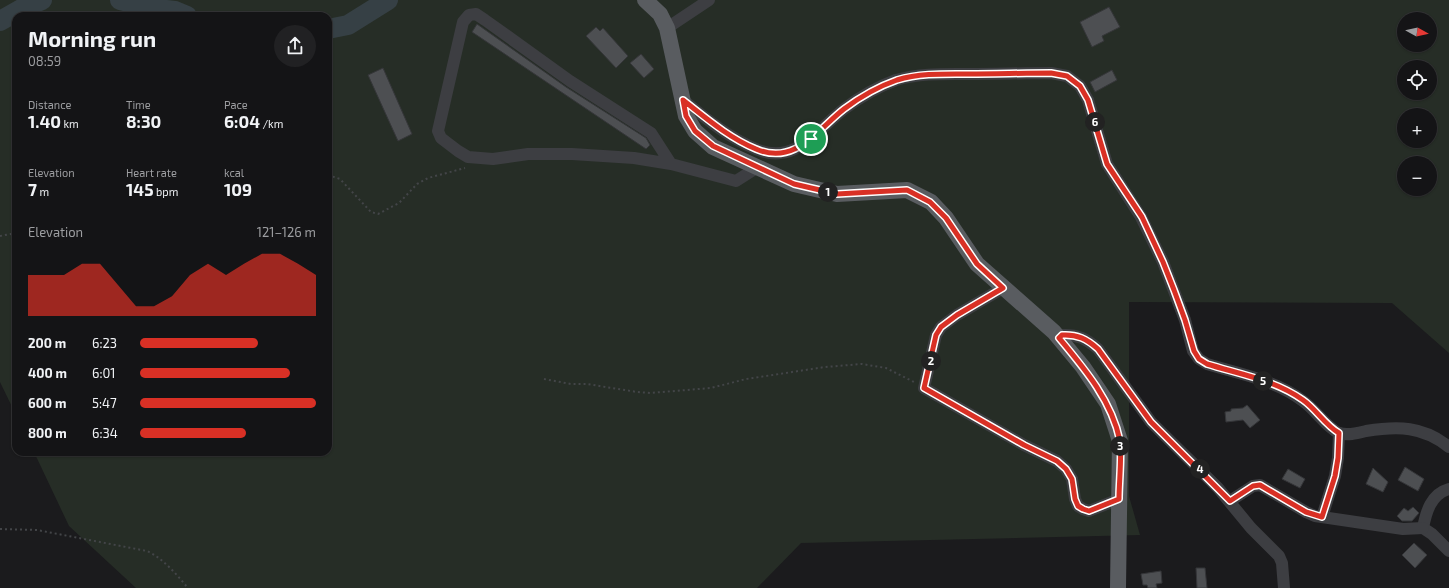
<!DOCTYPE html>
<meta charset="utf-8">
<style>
body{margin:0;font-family:"Exo 2",sans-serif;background:#212123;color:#f1f3f6;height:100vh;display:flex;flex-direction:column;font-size:15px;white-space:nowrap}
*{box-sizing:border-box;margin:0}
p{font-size:13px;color:#9d9ea1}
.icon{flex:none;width:22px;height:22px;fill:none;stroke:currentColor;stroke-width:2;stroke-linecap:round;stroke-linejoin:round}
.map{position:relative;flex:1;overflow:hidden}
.sheet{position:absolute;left:12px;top:12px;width:320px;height:444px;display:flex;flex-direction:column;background:#141416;border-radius:12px;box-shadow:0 1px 3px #0004,0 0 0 1px #333335}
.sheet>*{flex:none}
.needle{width:26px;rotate:98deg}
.fabs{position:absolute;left:1397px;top:12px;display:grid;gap:8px}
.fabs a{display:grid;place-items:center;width:40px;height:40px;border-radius:50%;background:#141416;box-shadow:0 1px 3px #0004,0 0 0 1px #333335;font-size:20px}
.pin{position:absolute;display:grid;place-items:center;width:34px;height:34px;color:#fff;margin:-17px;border:2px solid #fff;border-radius:50%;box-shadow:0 1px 4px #0007}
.km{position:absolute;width:20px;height:20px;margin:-10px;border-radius:50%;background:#222;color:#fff;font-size:11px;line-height:20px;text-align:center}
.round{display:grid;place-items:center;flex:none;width:42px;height:42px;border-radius:21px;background:#212123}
.head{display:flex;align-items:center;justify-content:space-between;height:68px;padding:0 16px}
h1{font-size:22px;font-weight:700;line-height:30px}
.stats{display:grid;grid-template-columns:repeat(3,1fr);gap:6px;height:68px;padding:4px 16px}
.stats div{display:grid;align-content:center}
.stats b{font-size:17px;font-weight:700}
.stats small{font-size:11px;font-weight:400}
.stats p{font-size:11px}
.chart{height:112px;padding:8px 16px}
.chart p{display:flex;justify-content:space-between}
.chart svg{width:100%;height:72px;margin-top:4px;fill:#d93025;opacity:.7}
ul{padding:0 16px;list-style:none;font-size:13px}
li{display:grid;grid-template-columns:64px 48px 1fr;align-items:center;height:30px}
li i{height:10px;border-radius:5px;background:#d93025}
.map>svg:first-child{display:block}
.green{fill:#262d26;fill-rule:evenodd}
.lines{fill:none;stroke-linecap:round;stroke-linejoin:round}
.river{stroke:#364045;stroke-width:20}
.building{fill:#4d4f52;stroke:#353639}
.path{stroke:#434548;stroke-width:2;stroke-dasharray:2 3;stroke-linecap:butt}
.minor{stroke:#3d3e42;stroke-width:12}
.major{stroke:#595c60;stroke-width:16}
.route-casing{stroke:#fff;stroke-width:8}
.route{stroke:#d93025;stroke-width:5}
</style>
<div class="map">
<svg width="1449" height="588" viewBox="0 0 1449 588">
<rect width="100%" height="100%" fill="#1b1b1d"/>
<path class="green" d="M0 0H1449V353L1392 303 1129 302V496L1140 535 801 543 757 588H136L69 526 34 452H328V16H16V415L0 382ZM1404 19H1430V45H1404ZM1404 67H1430V93H1404ZM1404 115H1430V141H1404ZM1404 163H1430V189H1404Z"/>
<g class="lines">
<g class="river">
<path d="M120 0 158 9 175 11 187 16"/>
<path d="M0 21 23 8 42 0"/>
<path d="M328 29 348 25 388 0"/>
</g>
</g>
<g class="building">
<path d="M1109 7 1120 27 1102 36 1104 41 1092 47 1080 22Z"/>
<path d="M477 24 566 87 646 138 650 145 646 149 472 32Z"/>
<path d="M596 27 600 31 603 28 628 56 616 68 586 36Z"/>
<path d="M641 54 654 69 644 78 630 63Z"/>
<path d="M383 68 412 134 398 141 368 75Z"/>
<path d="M1112 70 1117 80 1095 92 1090 82Z"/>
<path d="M1247 405 1260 420 1250 428 1243 420 1226 422 1225 412 1231 411V409L1243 408Z"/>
<path d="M1405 467 1424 479 1418 491 1398 480Z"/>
<path d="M1373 468 1388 482 1383 492 1366 484Z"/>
<path d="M1288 469 1305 479 1300 488 1282 479Z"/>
<path d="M1413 507 1419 513 1412 521H1402L1397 516 1404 508 1408 511Z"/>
<path d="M1414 543 1427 555 1415 568 1402 555Z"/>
<path d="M1196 568H1205L1207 588H1197Z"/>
<path d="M1161 571 1162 583 1156 584 1157 588H1148L1147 585H1143L1141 574Z"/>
</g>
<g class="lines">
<g class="path">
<path d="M328 175 340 179 371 212 378 214 399 203 417 184 428 178 465 168"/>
<path d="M0 236 16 233"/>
<path d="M544 379 571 384H587L637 392 650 393 711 388 746 379 825 367 862 364 886 368 914 382"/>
<path d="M0 529 37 530 147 551C164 559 176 574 188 588"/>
</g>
<g class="minor">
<path d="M667 28 709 0"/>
<path d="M683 100C705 118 729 138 756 149 795 166 817 130 844 109 860 97 877 87 896 80 920 73 945 74 969 74 996 74 1023 73 1051 73L1067 76 1080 86 1088 100 1107 164 1141 217 1163 262 1185 320 1193 351 1199 359 1207 364C1239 374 1276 380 1303 401 1315 409 1327 428 1339 433 1348 436 1358 433 1366 431 1398 426 1423 426 1449 447"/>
<path d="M671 164 651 133 570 81 485 20 476 14 469 15 463 22 438 131 441 138 458 151 468 157 493 159 528 154H572L634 158 671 164 736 181 758 167"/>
<path d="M1003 288 957 315 941 327 936 335 924 388 1024 445 1057 461 1066 469 1072 479 1075 499 1078 506 1083 509 1089 511 1119 499"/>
<path d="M1059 338 1062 335C1077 334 1087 339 1098 349L1151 422 1218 488 1251 528 1279 556 1282 563 1284 588"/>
<path d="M1449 489C1431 494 1426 512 1423 528L1432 534 1449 551"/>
<path d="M1230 501 1253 486 1260 485 1306 512 1315 516 1403 529 1423 528"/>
<path d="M1322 517 1335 476 1338 458 1339 433"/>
</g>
<path class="major" d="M645 0 660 14 667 28 686 116 695 131 713 147 794 184 837 194 907 190 931 202 946 218 977 264 1054 332 1083 367 1108 404 1120 441 1118 588"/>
</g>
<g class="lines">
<g class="route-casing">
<path id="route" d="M1051 73 1067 76 1080 86 1088 100 1107 164 1142 217 1163 262 1174 290 1185 320 1194 351 1199 359 1207 364C1239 374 1275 380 1303 400 1316 409 1325 425 1339 433L1338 458 1335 476 1322 517 1306 512 1260 485 1253 486 1230 501 1151 422 1098 349C1087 339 1077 334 1062 335L1059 338C1084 368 1112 401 1120 441 1122 455 1119 483 1119 499L1089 511 1083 509 1078 506 1075 499 1072 479 1066 469 1057 461 1024 445 924 388 936 335 941 327 957 315 1003 288 977 264 946 218 930 202 907 190 837 194 794 184 713 146 695 131 686 116 683 100C706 118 729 138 756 149 795 166 817 130 844 109 860 97 877 87 897 80 920 73 945 74 969 74 996 74 1023 73 1051 73Z"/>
</g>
<use href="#route" class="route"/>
</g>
</svg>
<div class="fabs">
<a><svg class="needle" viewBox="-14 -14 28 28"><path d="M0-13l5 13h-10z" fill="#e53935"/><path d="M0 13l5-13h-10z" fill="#9d9ea1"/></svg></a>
<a><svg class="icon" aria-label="locate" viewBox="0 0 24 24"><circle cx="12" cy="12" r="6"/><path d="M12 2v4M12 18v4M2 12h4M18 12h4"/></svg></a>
<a>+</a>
<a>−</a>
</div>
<div class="pin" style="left:811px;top:139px;background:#1e9e55"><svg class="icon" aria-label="arrive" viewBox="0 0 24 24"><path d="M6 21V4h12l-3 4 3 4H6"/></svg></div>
<b class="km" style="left:828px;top:192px">1</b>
<b class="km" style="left:931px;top:361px">2</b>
<b class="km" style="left:1120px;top:446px">3</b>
<b class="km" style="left:1200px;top:469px">4</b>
<b class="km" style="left:1263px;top:381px">5</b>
<b class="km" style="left:1095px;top:122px">6</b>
<section class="sheet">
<div class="head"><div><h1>Morning run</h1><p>08:59</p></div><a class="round"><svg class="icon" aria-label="share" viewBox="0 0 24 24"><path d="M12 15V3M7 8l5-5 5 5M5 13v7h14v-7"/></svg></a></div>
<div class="stats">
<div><p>Distance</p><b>1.40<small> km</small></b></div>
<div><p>Time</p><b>8:30</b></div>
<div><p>Pace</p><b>6:04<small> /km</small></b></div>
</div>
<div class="stats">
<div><p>Elevation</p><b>7<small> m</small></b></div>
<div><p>Heart rate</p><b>145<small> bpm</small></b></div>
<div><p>kcal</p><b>109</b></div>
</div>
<div class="chart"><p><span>Elevation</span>121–126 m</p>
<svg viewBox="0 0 160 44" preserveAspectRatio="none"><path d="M0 44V19L10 19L20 19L30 12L40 12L50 25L60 38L70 38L80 32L90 19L100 12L110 19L120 12L130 6L140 6L150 12L160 19V44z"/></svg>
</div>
<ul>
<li><b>200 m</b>6:23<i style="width:67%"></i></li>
<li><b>400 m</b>6:01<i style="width:85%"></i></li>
<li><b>600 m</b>5:47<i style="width:100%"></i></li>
<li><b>800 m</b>6:34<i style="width:60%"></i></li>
</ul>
</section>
</div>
